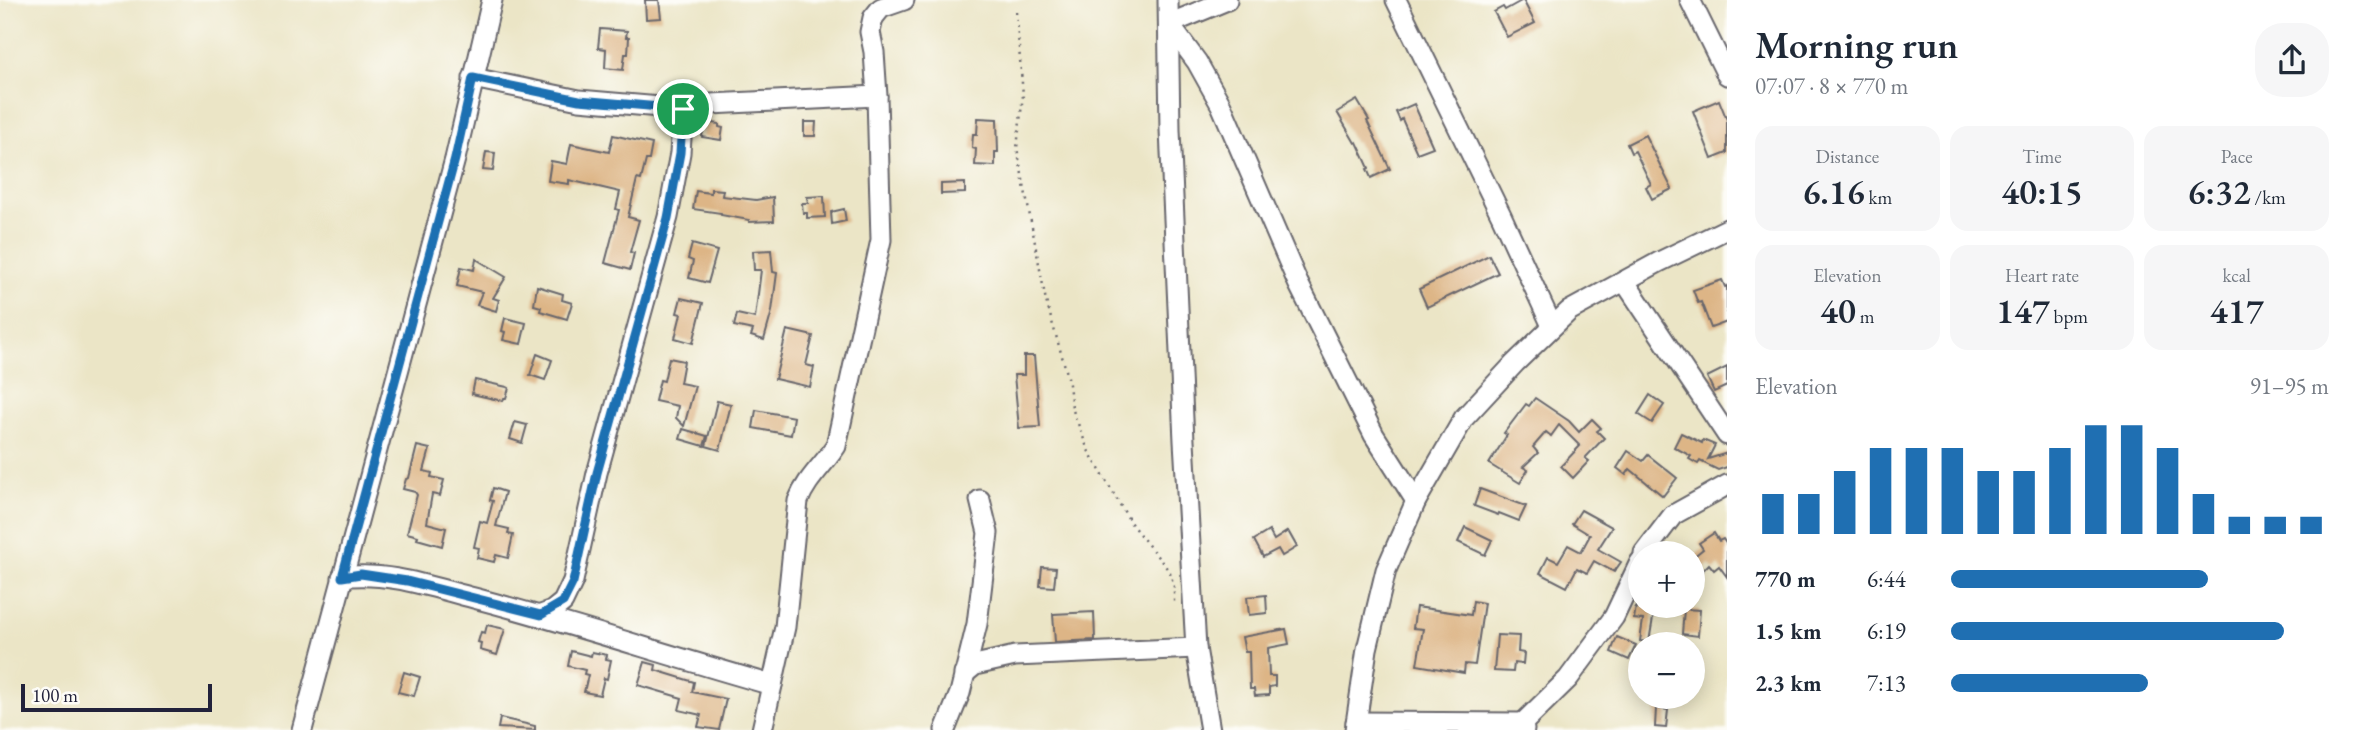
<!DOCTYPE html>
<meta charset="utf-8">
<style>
body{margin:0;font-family:"EB Garamond",serif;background:#f6f6f7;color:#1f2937;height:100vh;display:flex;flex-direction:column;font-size:26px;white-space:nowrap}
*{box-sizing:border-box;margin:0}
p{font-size:23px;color:#747a83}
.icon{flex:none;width:38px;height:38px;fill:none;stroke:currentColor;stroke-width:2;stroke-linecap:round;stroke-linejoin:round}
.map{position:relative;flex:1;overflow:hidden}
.side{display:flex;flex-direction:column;background:#fff;width:630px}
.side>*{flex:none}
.buttons{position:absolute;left:1628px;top:541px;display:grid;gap:14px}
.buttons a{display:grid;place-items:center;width:77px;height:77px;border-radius:50%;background:#fff;box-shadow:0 4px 18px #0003;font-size:35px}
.scale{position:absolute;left:21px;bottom:18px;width:191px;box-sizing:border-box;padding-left:7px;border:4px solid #22223b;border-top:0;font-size:19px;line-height:24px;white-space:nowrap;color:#22223b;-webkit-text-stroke:5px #fdfcf7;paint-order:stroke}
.pin{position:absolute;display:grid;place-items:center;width:60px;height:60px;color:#fff;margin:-30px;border:4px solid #fff;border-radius:50%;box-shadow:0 2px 7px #0007}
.round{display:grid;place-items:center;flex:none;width:74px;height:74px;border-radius:28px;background:#f6f6f7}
.summary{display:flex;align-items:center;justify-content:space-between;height:119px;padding:0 28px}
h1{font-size:38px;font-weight:600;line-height:52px}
.stats{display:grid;grid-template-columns:repeat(3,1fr);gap:10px;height:119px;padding:7px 28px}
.stats div{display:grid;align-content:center;border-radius:18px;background:#f6f6f7;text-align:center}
.stats b{font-size:35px;font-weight:600}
.stats small{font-size:19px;font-weight:400}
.stats p{font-size:19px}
.chart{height:196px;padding:14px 28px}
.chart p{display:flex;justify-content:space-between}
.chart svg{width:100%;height:126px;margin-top:7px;stroke:#1f6fb2;stroke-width:6}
ul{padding:0 28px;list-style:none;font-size:23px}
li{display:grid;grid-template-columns:112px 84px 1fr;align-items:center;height:52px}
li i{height:18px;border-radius:9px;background:#1f6fb2}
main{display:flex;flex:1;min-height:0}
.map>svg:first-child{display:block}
.building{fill:#ddb586}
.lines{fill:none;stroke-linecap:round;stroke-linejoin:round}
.minor-casing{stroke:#68666c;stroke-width:23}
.path{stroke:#68666c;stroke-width:2.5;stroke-dasharray:2 5;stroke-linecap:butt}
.minor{stroke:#fff;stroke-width:19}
.route-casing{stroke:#fff;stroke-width:14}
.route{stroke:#1f6fb2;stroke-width:9}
</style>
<main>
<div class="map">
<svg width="1727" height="730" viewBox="0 0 1727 730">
<rect width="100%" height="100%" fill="#fdfcf7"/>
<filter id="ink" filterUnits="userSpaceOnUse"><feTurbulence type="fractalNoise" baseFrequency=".0143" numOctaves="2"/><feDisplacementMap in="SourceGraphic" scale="14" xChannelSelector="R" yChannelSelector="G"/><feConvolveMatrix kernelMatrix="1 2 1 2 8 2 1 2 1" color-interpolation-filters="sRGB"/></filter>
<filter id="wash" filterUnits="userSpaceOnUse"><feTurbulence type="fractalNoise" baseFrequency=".00686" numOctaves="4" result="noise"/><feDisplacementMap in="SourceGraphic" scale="28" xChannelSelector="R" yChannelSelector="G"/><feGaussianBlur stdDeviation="1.57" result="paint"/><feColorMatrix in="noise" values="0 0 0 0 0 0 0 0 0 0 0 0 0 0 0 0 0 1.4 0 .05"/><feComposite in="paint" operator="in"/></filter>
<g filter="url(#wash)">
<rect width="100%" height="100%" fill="#ebe5c6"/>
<g id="blocks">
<g class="building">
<path d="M645 0H659L661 18 646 19Z"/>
<path d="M1523 0 1535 23 1507 37 1494 12 1503 7 1505 10Z"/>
<path d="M600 29 627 31 626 37H629L628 54H625L623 70 605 68 606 49 598 48Z"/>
<path d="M1357 100 1369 120 1367 121 1390 169 1371 178 1367 169 1369 168 1357 142 1355 143 1337 112Z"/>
<path d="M1719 100 1727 120V153L1712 159 1693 111Z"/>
<path d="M1414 104 1433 147 1417 153 1402 119 1400 121 1396 112Z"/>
<path d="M978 118 997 119 998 152H995V166L975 165 976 149 972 148 973 134H977Z"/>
<path d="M704 122 719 124V127L723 128 721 140 702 137Z"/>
<path d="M804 122H816L815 136H804Z"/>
<path d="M613 135 652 144 649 160H646L641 180 637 179 628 217 639 220 630 252 634 253 630 270 605 263 619 210 616 209 620 192 569 180V184L548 181 551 161 567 164 571 144 609 152Z"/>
<path d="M1645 135 1672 189 1652 199 1646 187 1651 184 1635 151 1631 153 1627 144Z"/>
<path d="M486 152 495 153 493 171 483 170Z"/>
<path d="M965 183V193L941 194V184Z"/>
<path d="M711 189 723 190 722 196 756 200 773 197 774 221 749 222V220L721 215V213L693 209 696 191 711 193Z"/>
<path d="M824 196 825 217 807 218V213H803L802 203H808L807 197Z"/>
<path d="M844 209 846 221 832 224 831 212Z"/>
<path d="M692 244 717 251 708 283 689 278 693 261 688 259Z"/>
<path d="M771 250 773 272 777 273 772 311 764 340 751 336 753 330 734 326 737 314 755 318 761 270H754L753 251Z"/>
<path d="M1489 255 1498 273 1427 307 1419 289Z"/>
<path d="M476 259 506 277 493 298 499 300 496 311 477 305 482 292 457 286 461 267 474 270Z"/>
<path d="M1722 280 1725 287 1727 286V322L1711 328 1701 302 1698 303 1693 290Z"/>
<path d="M537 286 563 294 562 300 572 303 567 319 540 311 541 307 534 305Z"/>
<path d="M681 298 703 303 693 343 675 338 681 314 677 313Z"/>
<path d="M505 318 526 323 521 344 503 340 505 332 502 331Z"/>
<path d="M787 330 813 336 806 365 814 367 810 387 775 379Z"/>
<path d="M537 354 552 360 545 380 530 375Z"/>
<path d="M1024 356H1034L1040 427 1019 428 1014 375H1024Z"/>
<path d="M669 358 684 361 680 383 695 386 684 426 676 418 678 406 655 401 660 380 664 381Z"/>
<path d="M1727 367V386L1714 392 1707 377Z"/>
<path d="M475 380 507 387 509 388 506 398H504L503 401 472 394Z"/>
<path d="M1650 395 1664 405 1652 423 1638 414Z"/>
<path d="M1535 398 1569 421 1579 432 1592 419 1601 428 1597 431 1604 438 1585 458 1589 461 1573 478 1561 466 1580 446 1559 425 1551 436 1546 432 1533 447 1538 453 1523 467 1528 470 1520 483 1489 464 1507 435 1504 433 1526 404 1529 406Z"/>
<path d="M717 401 731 404 720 450 706 446Z"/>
<path d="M756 410 794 417 791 435 753 428Z"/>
<path d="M515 422 527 425 522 443 510 439Z"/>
<path d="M683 429 707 436 704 446 680 439Z"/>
<path d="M1681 433 1702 443 1703 440 1715 445 1708 459 1727 453V467L1718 470 1700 461 1698 464 1689 459 1691 456 1674 447Z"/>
<path d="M417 446 430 449 424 471 432 473 431 477 444 480 440 496 432 494 427 523 446 528 442 546 417 539 418 536 407 533 417 495 415 492 403 489 406 479 409 478Z"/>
<path d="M1628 451 1643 461 1648 455 1677 478 1663 496 1630 469 1626 475 1617 468Z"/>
<path d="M493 488 505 492 496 526 509 529 508 534 513 535 508 558 496 555 494 562 477 558 479 548 474 547 480 521 487 523 493 501 490 500Z"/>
<path d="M1480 489 1526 506 1519 521 1499 513 1498 515 1474 506Z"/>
<path d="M1581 510 1612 527 1598 549 1621 562 1614 572 1594 561 1587 573 1577 568 1567 587 1540 573 1548 557 1558 562 1568 545 1581 552 1590 535 1572 524Z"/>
<path d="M1465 527 1492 540 1485 555 1458 542Z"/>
<path d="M1269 531 1274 540 1288 531 1297 547 1282 556 1278 549 1263 557 1254 540Z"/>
<path d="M1714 533 1719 541 1723 539 1727 545V577L1719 566 1714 570 1709 564 1692 582V558L1703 549 1699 543Z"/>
<path d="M1042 567 1056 568 1054 587 1040 586Z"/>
<path d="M1266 595 1267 613 1249 615 1247 597Z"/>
<path d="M1473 601 1484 603 1475 665 1465 664 1464 673 1417 665 1423 629 1413 628 1416 607 1471 615Z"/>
<path d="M1636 606H1655L1649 642 1640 641 1643 620 1634 619Z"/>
<path d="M1684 609 1700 610 1698 636 1682 634Z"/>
<path d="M1094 612 1095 640 1055 642 1053 614Z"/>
<path d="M487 625 505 629 497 655 480 650 481 643 478 642 481 632 485 633Z"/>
<path d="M1286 629 1289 644 1268 648 1269 676H1275V686L1269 687V695L1255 696 1254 689H1250L1249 652H1245L1242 637Z"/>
<path d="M1497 635 1519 636 1518 652 1524 653 1523 664 1514 663 1513 672 1494 671Z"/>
<path d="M1617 637 1636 645 1629 660 1611 652Z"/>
<path d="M571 651 591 656 592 652 607 655 606 659 611 660 607 679 604 678 600 695 584 692 588 675 584 674 585 670 568 666Z"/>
<path d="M645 662 656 665 655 670 694 682 692 692 726 699 719 730 698 727 701 715 679 710 682 698 638 685Z"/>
<path d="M404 672 420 677 414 696 398 692Z"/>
<path d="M1656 708 1668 710 1666 728 1655 727Z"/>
<path d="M500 718 535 726V730L498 728Z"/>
</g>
</g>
</g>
<g filter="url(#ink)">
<use href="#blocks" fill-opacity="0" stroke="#68666c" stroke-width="2"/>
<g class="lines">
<g class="minor-casing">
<g id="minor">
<path d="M1168 0 1170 130 1184 441 1196 648 1210 730"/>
<path d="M1227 0 1169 24 1197 62 1221 105 1298 283 1374 435 1416 501"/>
<path d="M1396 0 1501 215 1552 326"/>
<path d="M1690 0 1727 75"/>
<path d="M473 78 579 100 683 109 711 104 877 96"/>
<path d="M1625 282 1727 435"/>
<path d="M1644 553 1673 515 1727 485"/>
<path d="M342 577C387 571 431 587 474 598 574 624 672 657 772 685"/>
<path d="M541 615 552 611 563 602 573 581 597 473 668 217 680 153 683 109"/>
<path d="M964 674 975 665 1015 656 1196 648"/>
<path d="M1356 722 1523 723"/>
<path d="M302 730 455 159 492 0"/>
<path d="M762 730 785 627 798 501C807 478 823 466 836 446L881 240 877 96 874 52 870 32 873 18 881 8 904 0"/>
<path d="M945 730 960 693 977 624 988 533 980 500"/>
<path d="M1355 730 1367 649 1386 570 1416 501 1464 418 1515 363 1569 311 1659 262 1727 229"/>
<path d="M1524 730 1523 723 1568 679 1614 617 1640 562"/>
</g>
</g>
<path class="path" d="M1016 12 1023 95 1017 148 1046 301 1068 377 1072 408 1088 450 1132 525 1170 572 1174 587V604"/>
<use href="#minor" class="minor"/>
</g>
</g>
<g class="lines" filter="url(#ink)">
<g class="route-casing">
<path id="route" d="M473 78 579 100 683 109 680 153 668 218 597 473 573 582 563 602 541 615 407 581 361 574 342 577 455 159Z"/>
</g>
<use href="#route" class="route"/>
</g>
</svg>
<div class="buttons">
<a>+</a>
<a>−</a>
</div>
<div class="scale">100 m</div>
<div class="pin" style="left:683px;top:109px;background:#1e9e55"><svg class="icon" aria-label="arrive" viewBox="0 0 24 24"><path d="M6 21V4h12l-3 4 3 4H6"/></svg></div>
</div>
<section class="side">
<div class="summary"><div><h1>Morning run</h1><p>07:07 · 8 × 770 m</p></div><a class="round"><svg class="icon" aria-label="share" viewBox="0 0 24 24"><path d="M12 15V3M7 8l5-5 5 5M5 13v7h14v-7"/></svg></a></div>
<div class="stats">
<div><p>Distance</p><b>6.16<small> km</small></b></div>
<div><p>Time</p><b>40:15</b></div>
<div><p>Pace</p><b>6:32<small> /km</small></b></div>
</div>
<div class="stats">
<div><p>Elevation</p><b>40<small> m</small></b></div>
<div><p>Heart rate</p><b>147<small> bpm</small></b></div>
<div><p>kcal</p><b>417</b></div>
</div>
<div class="chart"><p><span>Elevation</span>91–95 m</p>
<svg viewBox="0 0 160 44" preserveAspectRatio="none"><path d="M5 44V30M15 44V30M25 44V22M35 44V14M45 44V14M55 44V14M65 44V22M75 44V22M85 44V14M95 44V6M105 44V6M115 44V14M125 44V30M135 44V38M145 44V38M155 44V38"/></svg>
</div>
<ul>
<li><b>770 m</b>6:44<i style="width:68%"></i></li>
<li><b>1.5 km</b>6:19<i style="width:88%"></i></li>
<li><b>2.3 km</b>7:13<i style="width:52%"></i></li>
</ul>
</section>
</main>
